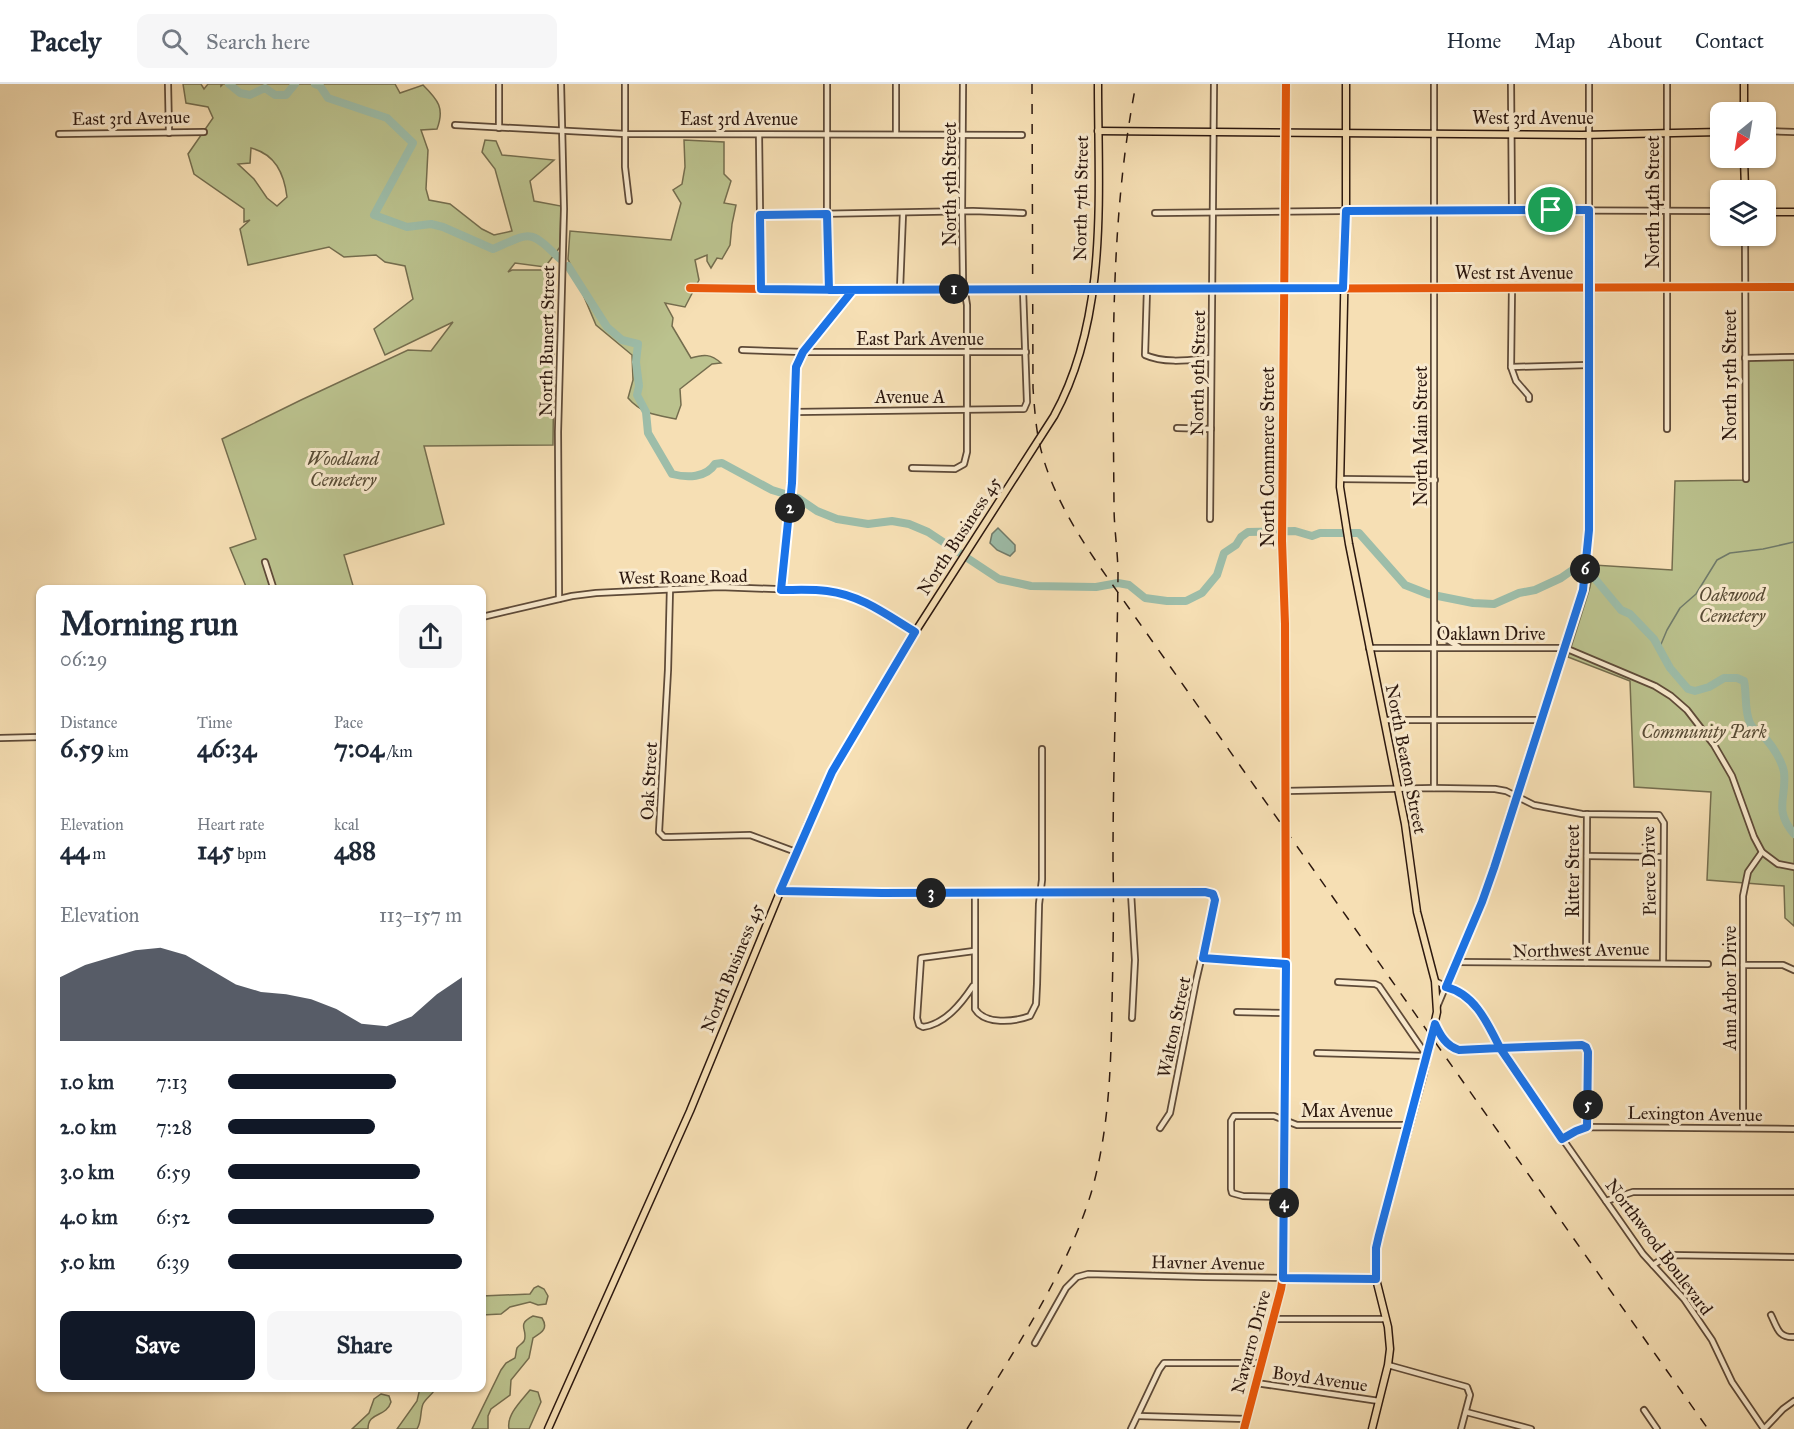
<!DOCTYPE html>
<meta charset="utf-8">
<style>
body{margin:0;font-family:"IM FELL Great Primer",serif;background:#f6f6f7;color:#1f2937;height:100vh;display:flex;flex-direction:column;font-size:22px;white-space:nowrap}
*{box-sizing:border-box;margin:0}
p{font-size:20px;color:#747a83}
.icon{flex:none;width:33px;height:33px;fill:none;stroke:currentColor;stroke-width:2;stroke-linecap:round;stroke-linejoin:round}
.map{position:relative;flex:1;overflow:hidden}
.panel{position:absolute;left:36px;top:501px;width:450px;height:807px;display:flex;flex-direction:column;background:#fff;border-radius:12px;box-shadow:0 2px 4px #0004}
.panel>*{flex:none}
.needle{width:39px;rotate:210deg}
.controls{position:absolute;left:1710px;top:18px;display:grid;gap:12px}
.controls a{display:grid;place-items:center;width:66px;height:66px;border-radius:12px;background:#fff;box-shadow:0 2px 4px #0004;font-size:30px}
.pin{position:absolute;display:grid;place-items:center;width:51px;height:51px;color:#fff;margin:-26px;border:3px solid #fff;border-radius:50%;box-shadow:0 2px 6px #0007}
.km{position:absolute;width:30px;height:30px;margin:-15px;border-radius:50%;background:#222;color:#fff;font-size:16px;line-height:30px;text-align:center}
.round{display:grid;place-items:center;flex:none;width:63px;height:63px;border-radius:12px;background:#f6f6f7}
.head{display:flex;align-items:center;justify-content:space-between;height:102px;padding:0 24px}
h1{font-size:33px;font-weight:700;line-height:45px}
.figures{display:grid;grid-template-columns:repeat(3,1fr);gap:9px;height:102px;padding:6px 24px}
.figures div{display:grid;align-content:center}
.figures b{font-size:26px;font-weight:700}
.figures small{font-size:16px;font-weight:400}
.figures p{font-size:16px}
.chart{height:168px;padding:12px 24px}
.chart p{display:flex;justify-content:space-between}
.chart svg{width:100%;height:108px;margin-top:6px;fill:#111827;opacity:.7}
.action{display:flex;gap:12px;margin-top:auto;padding:12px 24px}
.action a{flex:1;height:69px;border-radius:12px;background:#111827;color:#fff;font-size:24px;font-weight:700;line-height:69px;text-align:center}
.action a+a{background:#f6f6f7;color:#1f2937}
ul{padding:0 24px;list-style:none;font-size:20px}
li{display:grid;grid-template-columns:96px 72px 1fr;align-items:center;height:45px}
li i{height:15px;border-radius:8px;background:#111827}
header{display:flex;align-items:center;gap:36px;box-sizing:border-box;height:84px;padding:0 30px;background:#fff;border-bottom:2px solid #e0e1e3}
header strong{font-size:28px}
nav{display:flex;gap:33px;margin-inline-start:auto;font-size:21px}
.search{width:420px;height:54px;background:#f6f6f7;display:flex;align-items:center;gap:15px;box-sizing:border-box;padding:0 21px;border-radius:12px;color:#747a83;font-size:22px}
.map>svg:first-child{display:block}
.green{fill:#bbc28e;stroke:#746d4e;stroke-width:1.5;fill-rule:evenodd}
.water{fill:#9dbda9;stroke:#707b6b;stroke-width:1.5}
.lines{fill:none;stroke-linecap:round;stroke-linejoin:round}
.stream{stroke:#707b6b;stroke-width:1.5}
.river{stroke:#9dbda9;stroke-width:8}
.minor-casing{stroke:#5e4a38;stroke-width:8}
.major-casing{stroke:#2c180f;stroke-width:9}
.minor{stroke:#f9eace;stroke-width:4.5}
.major{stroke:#f6dfb4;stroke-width:6}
.rail{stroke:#2c180f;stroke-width:1.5;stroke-dasharray:10 10;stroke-linecap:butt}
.cycleway-casing{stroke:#f9eace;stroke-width:11}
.cycleway{stroke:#e8590c;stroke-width:8}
.route-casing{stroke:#fff;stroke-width:12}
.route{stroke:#1a73e8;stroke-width:8}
.labels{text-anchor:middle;stroke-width:6;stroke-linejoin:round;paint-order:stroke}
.street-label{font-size:18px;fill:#2c180f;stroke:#f9eace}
.park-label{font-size:18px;font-style:italic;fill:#574b35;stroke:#f9eace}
</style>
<header>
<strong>Pacely</strong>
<div class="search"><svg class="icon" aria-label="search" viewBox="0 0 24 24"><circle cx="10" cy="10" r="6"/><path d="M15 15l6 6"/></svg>Search here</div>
<nav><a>Home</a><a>Map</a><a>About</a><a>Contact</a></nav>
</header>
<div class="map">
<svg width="1794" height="1345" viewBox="0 0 1794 1345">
<rect width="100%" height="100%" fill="#f6dfb4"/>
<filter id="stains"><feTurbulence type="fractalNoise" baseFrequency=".00333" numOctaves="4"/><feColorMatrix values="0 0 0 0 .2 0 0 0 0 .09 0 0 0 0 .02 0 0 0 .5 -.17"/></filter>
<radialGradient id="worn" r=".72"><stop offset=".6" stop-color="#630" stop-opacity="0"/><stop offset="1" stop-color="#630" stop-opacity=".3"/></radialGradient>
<g class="green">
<path d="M183 0H201L204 5 208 0H221V2L223 0H395L400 9 423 1C438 16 445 24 437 45L421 46 428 66 426 105 429 116 450 120 482 145 494 151 512 147 495 85 482 68 485 56 496 57 502 71 554 76 530 97 534 117 561 122 560 163 545 183 515 179 508 188 512 186H555L553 361 424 362 444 440 344 471 354 505H247L230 464 256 455 222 355 301 316 408 266 431 267 453 238 385 271 374 245 413 215 405 182 385 178 376 171 344 173 329 163 248 181 240 145 250 136 244 138V125L194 90 188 70 213 34 208 23 186 19ZM251 64C275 70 284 89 287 113L277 122 267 114 254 95 238 80 250 79Z"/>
<path d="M684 56 724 58V90L731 97 724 119 736 121 732 140 730 161 722 175 717 174 711 184 707 177V171L695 176 699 196 685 223 665 219 673 234 672 242 691 274C704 270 711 270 721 279L712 280 680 305 681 321 676 335C656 331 642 330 628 314L633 296 632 271 596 241 568 175 570 147 671 156 681 119 673 106 682 100 685 83Z"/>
<path d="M1747 276H1794V842L1785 834 1784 802 1707 796 1711 708 1634 703 1630 597 1568 573 1590 503 1594 481 1672 486 1675 397 1749 396Z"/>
<path d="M538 1202 544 1205 548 1212 546 1220 538 1221 530 1218 510 1223 501 1230 482 1231V1212L530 1210 534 1204Z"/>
<path d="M533 1232 542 1234C549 1245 541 1249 533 1254L529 1274 511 1296 510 1311 491 1325 488 1332V1345H472L501 1286 506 1279 515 1274C516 1271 516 1267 517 1264 519 1261 522 1260 524 1257 529 1246 515 1241 533 1232Z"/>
<path d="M420 1304H436C433 1310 426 1314 423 1320 420 1327 422 1337 417 1345H397L417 1317Z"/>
<path d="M530 1306 538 1308 541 1318 529 1345H509C506 1331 522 1316 530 1306Z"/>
<path d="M381 1310 389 1312 391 1318C386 1334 368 1327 368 1345H352L369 1329 374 1315Z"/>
</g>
<path class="water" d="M998 444 1015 461V467L1010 472 997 466 990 459 992 450Z"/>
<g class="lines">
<path class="stream" d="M1659 565 1667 546 1680 524 1696 510 1717 476 1730 469 1763 465 1794 458"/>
<g class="river">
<path d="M229 0 240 9 250 11 265 4 275 11H286L295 0"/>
<path d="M315 0 320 2 328 14 387 34 413 59 374 131 407 143 431 140 443 143 493 165C532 148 529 145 560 175"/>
<path d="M568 182 607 243 622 256 638 260 636 278 639 302 637 311 646 328 648 349 672 390C687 394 706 394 715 380L722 379 772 406 798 414 817 427 837 435 868 440 892 437 909 440 928 448 999 495 1031 502 1096 503 1118 499 1129 501 1145 514 1167 517H1186L1202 509 1217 491 1224 469 1236 461 1241 453 1248 448 1295 447 1312 452 1320 449H1359L1405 501 1428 510 1473 519 1494 520 1519 509 1535 506 1561 494 1571 487 1579 486 1591 490 1621 526 1630 530 1654 555 1670 584 1688 605 1695 607 1709 603 1724 594H1737L1744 597C1747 610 1744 626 1750 639 1753 646 1760 650 1766 655 1773 663 1782 677 1784 688 1787 714 1773 725 1794 750"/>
</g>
<g class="minor-casing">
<g id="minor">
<path d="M168 0 169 49"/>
<path d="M625 0V83L629 117"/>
<path d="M827 0V168L829 206"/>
<path d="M896 0V49"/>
<path d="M1511 0 1512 126"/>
<path d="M1667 0V345"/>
<path d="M455 41 626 50 1022 51"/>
<path d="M499 44V0"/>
<path d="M1766 47 1794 48"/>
<path d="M59 50 204 48"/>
<path d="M759 51 761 205"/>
<path d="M1155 129 1434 126 1720 127"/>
<path d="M760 131 973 127 1023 129"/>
<path d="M1745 152 1746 395"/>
<path d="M1512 203 1511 283 1516 297 1529 312V315"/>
<path d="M690 204 853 206 1794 203"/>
<path d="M900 205 903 129"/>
<path d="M1147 205 1145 271C1165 280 1190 276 1211 274"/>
<path d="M742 266 803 268H1026"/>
<path d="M1745 274 1794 273"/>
<path d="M1511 283 1588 281"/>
<path d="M795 328 1024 325 1027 318 1023 206"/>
<path d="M1177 344 1211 345"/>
<path d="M912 384 955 385 964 380 967 368V221L963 197 962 127 963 0"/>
<path d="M1340 395 1435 396"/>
<path d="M1210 435 1214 0"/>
<path d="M265 478 274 506"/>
<path d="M670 504 668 586 659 748 664 753H671L750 751 796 768"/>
<path d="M781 506 793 400 796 283 803 268 853 206"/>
<path d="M559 515 558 348 564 125 561 0"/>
<path d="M482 533 572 512 596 509 719 503 828 507 851 512 872 521 915 548"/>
<path d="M1436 540 1443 553 1459 563"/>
<path d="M1369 564H1565L1655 602 1671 612 1687 626 1714 661 1732 692 1754 753 1762 768 1778 780 1794 783"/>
<path d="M1384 636H1540"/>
<path d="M0 654 40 653"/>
<path d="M1434 704V0"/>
<path d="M1285 707 1434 704 1495 705 1506 707 1534 721 1582 730 1659 731 1664 739 1663 878"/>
<path d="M1587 772 1662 773"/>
<path d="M780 807 882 809 1205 808 1213 810 1214 820 1196 897 1170 1029 1160 1044"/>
<path d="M975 808V925C985 941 1014 938 1030 932L1036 920 1037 900 1039 820 1042 796V665"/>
<path d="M1131 809 1135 876 1132 934"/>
<path d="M1203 874 1286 880"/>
<path d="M1455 878 1708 880"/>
<path d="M1586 879 1587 730"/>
<path d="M1743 881H1783L1794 886"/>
<path d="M1435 897 1463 911 1477 924 1500 964 1527 1004 1643 1170 1684 1215 1712 1256 1732 1298 1764 1345"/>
<path d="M1338 898 1375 900 1379 902 1427 972"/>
<path d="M973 902C961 920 945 940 923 943L919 941 917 934 921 874 974 867"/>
<path d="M1437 923 1485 808 1535 651 1565 564 1583 506 1589 445V0"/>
<path d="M1237 928 1286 929"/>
<path d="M1435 940 1448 960 1459 966 1582 961 1586 963 1588 968 1587 1043"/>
<path d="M1317 969 1427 972"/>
<path d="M1743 1044V812L1748 788 1762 768"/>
<path d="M1562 1055 1576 1047 1587 1043 1794 1045"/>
<path d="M1285 1113 1243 1112 1232 1109 1231 1105V1037L1234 1032H1274L1297 1041H1409"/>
<path d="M1606 1117 1633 1108H1794"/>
<path d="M1653 1181 1669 1171 1794 1173"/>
<path d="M1771 1231C1777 1243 1778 1254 1794 1253"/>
<path d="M1273 1235H1386"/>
<path d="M1035 1259 1066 1204 1077 1193 1088 1190 1204 1193 1376 1195"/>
<path d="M1388 1281 1467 1303 1470 1311 1461 1345"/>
<path d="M1256 1299 1379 1317"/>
<path d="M1644 1326 1657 1345"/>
<path d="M1466 1328 1531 1345"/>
<path d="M1138 1332 1247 1335"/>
<path d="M1131 1345 1159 1286 1164 1279H1262"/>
<path d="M1244 1345 1281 1205 1284 1186 1286 961 1285 540 1282 457 1286 0"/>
<path d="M1764 1345 1783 1325 1794 1317"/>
</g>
</g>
<g class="major-casing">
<g id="major">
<path d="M1346 0V127L1340 403 1349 460 1405 740 1417 828 1435 897 1437 928 1423 991 1376 1164V1195L1388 1243 1390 1265 1388 1281 1372 1345"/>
<path d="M1744 0V28"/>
<path d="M1098 47 1582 51 1720 48"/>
<path d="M1744 74 1745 106"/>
<path d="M1766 128H1794"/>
<path d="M548 1345 690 1027 808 740 832 688 901 570 1054 332C1109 232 1098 110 1098 0"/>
</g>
</g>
<use href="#minor" class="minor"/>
<use href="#major" class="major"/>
<g class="rail">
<path d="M1032 0 1033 304C1034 318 1035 332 1037 346 1045 400 1076 449 1107 493L1708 1345"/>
<path d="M967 1345C1010 1272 1068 1188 1092 1106 1109 1045 1111 983 1112 921 1113 872 1114 824 1113 775 1113 680 1117 586 1118 491 1118 468 1114 445 1114 422 1113 281 1109 138 1136 0"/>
</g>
<g class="cycleway-casing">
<g id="cycleway">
<path d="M690 204 853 206 1794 203"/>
<path d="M1244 1345 1281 1205 1284 1186 1286 961 1285 540 1282 457 1286 0"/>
</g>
</g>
<use href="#cycleway" class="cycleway"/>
</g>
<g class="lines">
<g class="route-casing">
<path id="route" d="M1551 126 1346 127 1343 204 829 206 827 130 760 131 761 205 853 206 803 268 796 283 792 399 781 506C796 506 812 505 827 507 861 511 887 531 915 548L832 688 780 807 882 809 1205 808 1213 810 1215 816 1203 874 1286 880 1283 1194 1376 1195V1164L1379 1151 1435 940C1440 951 1446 962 1459 966L1500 964 1562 1055 1576 1047 1587 1043 1588 968 1586 963 1582 961 1500 964C1488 940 1475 910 1446 903L1482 818 1494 784 1583 506 1589 446V126H1551"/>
</g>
<use href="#route" class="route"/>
</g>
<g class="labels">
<g class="street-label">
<text transform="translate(131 34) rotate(-1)" y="6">East 3rd Avenue</text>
<text x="1533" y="40">West 3rd Avenue</text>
<text x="739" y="41">East 3rd Avenue</text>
<text transform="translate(950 100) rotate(-90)" y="6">North 5th Street</text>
<text transform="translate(1081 114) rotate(-89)" y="6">North 7th Street</text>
<text transform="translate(1653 118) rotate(-90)" y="6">North 14th Street</text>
<text x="1514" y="195">West 1st Avenue</text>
<text x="920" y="261">East Park Avenue</text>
<text transform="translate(547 257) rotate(-89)" y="6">North Bunert Street</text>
<text transform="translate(1198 289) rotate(-89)" y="6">North 9th Street</text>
<text transform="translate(1730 291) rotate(-90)" y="6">North 15th Street</text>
<text x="910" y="319">Avenue A</text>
<text transform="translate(1421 352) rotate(-90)" y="6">North Main Street</text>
<text transform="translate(1268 373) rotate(-90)" y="6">North Commerce Street</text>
<text transform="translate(959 452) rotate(-57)" y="6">North Business 45</text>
<text transform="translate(683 493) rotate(-1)" y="6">West Roane Road</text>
<text x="1491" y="556">Oaklawn Drive</text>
<text transform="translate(1406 675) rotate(79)" y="6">North Beaton Street</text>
<text transform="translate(649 697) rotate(-87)" y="6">Oak Street</text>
<text transform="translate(1573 787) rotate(-90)" y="6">Ritter Street</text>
<text transform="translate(1649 787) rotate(-91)" y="6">Pierce Drive</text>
<text transform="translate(1581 866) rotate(-1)" y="6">Northwest Avenue</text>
<text transform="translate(732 884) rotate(-68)" y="6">North Business 45</text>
<text transform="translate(1730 904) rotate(-90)" y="6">Ann Arbor Drive</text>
<text transform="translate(1174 943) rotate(-78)" y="6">Walton Street</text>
<text x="1347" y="1033">Max Avenue</text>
<text transform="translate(1695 1030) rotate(1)" y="6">Lexington Avenue</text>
<text transform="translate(1659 1163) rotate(53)" y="6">Northwood Boulevard</text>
<text transform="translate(1208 1179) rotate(1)" y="6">Havner Avenue</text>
<text transform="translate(1251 1258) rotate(-75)" y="6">Navarro Drive</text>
<text transform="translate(1320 1295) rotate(8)" y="6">Boyd Avenue</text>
</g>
<g class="park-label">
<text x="343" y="381">Woodland<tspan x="343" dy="21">Cemetery</tspan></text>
<text x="1732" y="517">Oakwood<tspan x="1732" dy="21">Cemetery</tspan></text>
<text x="1704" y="654">Community Park</text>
</g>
</g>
<rect width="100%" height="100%" filter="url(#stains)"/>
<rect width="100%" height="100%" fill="url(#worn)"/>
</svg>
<div class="controls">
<a><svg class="needle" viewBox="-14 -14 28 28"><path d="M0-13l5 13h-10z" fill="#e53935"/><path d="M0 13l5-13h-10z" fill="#747a83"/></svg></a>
<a><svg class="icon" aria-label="layers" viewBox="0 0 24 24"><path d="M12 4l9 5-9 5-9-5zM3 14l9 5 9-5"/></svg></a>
</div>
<div class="pin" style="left:1551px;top:126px;background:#1e9e55"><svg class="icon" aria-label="arrive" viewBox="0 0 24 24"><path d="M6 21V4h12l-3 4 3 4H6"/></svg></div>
<b class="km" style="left:954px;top:205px">1</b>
<b class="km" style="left:790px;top:424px">2</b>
<b class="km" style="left:931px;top:809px">3</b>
<b class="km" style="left:1284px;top:1119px">4</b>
<b class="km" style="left:1588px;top:1021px">5</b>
<b class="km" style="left:1585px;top:485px">6</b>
<section class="panel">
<div class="head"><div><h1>Morning run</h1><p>06:29</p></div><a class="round"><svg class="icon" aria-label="share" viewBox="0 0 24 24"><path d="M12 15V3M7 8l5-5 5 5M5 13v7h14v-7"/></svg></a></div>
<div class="figures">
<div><p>Distance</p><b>6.59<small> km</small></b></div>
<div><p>Time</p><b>46:34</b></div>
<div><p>Pace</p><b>7:04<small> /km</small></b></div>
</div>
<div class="figures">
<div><p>Elevation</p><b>44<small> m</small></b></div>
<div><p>Heart rate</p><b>145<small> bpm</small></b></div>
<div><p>kcal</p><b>488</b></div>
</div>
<div class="chart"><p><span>Elevation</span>113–157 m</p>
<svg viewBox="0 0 160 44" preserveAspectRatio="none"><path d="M0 44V18L10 13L20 10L30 7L40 6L50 9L60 15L70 21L80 24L90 25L100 27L110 31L120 37L130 38L140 34L150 25L160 18V44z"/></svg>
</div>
<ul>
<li><b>1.0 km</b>7:13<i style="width:72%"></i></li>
<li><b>2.0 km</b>7:28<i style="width:63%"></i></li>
<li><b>3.0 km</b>6:59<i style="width:82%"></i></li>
<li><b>4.0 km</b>6:52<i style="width:88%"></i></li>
<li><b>5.0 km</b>6:39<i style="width:100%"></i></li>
</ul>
<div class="action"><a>Save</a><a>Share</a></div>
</section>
</div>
